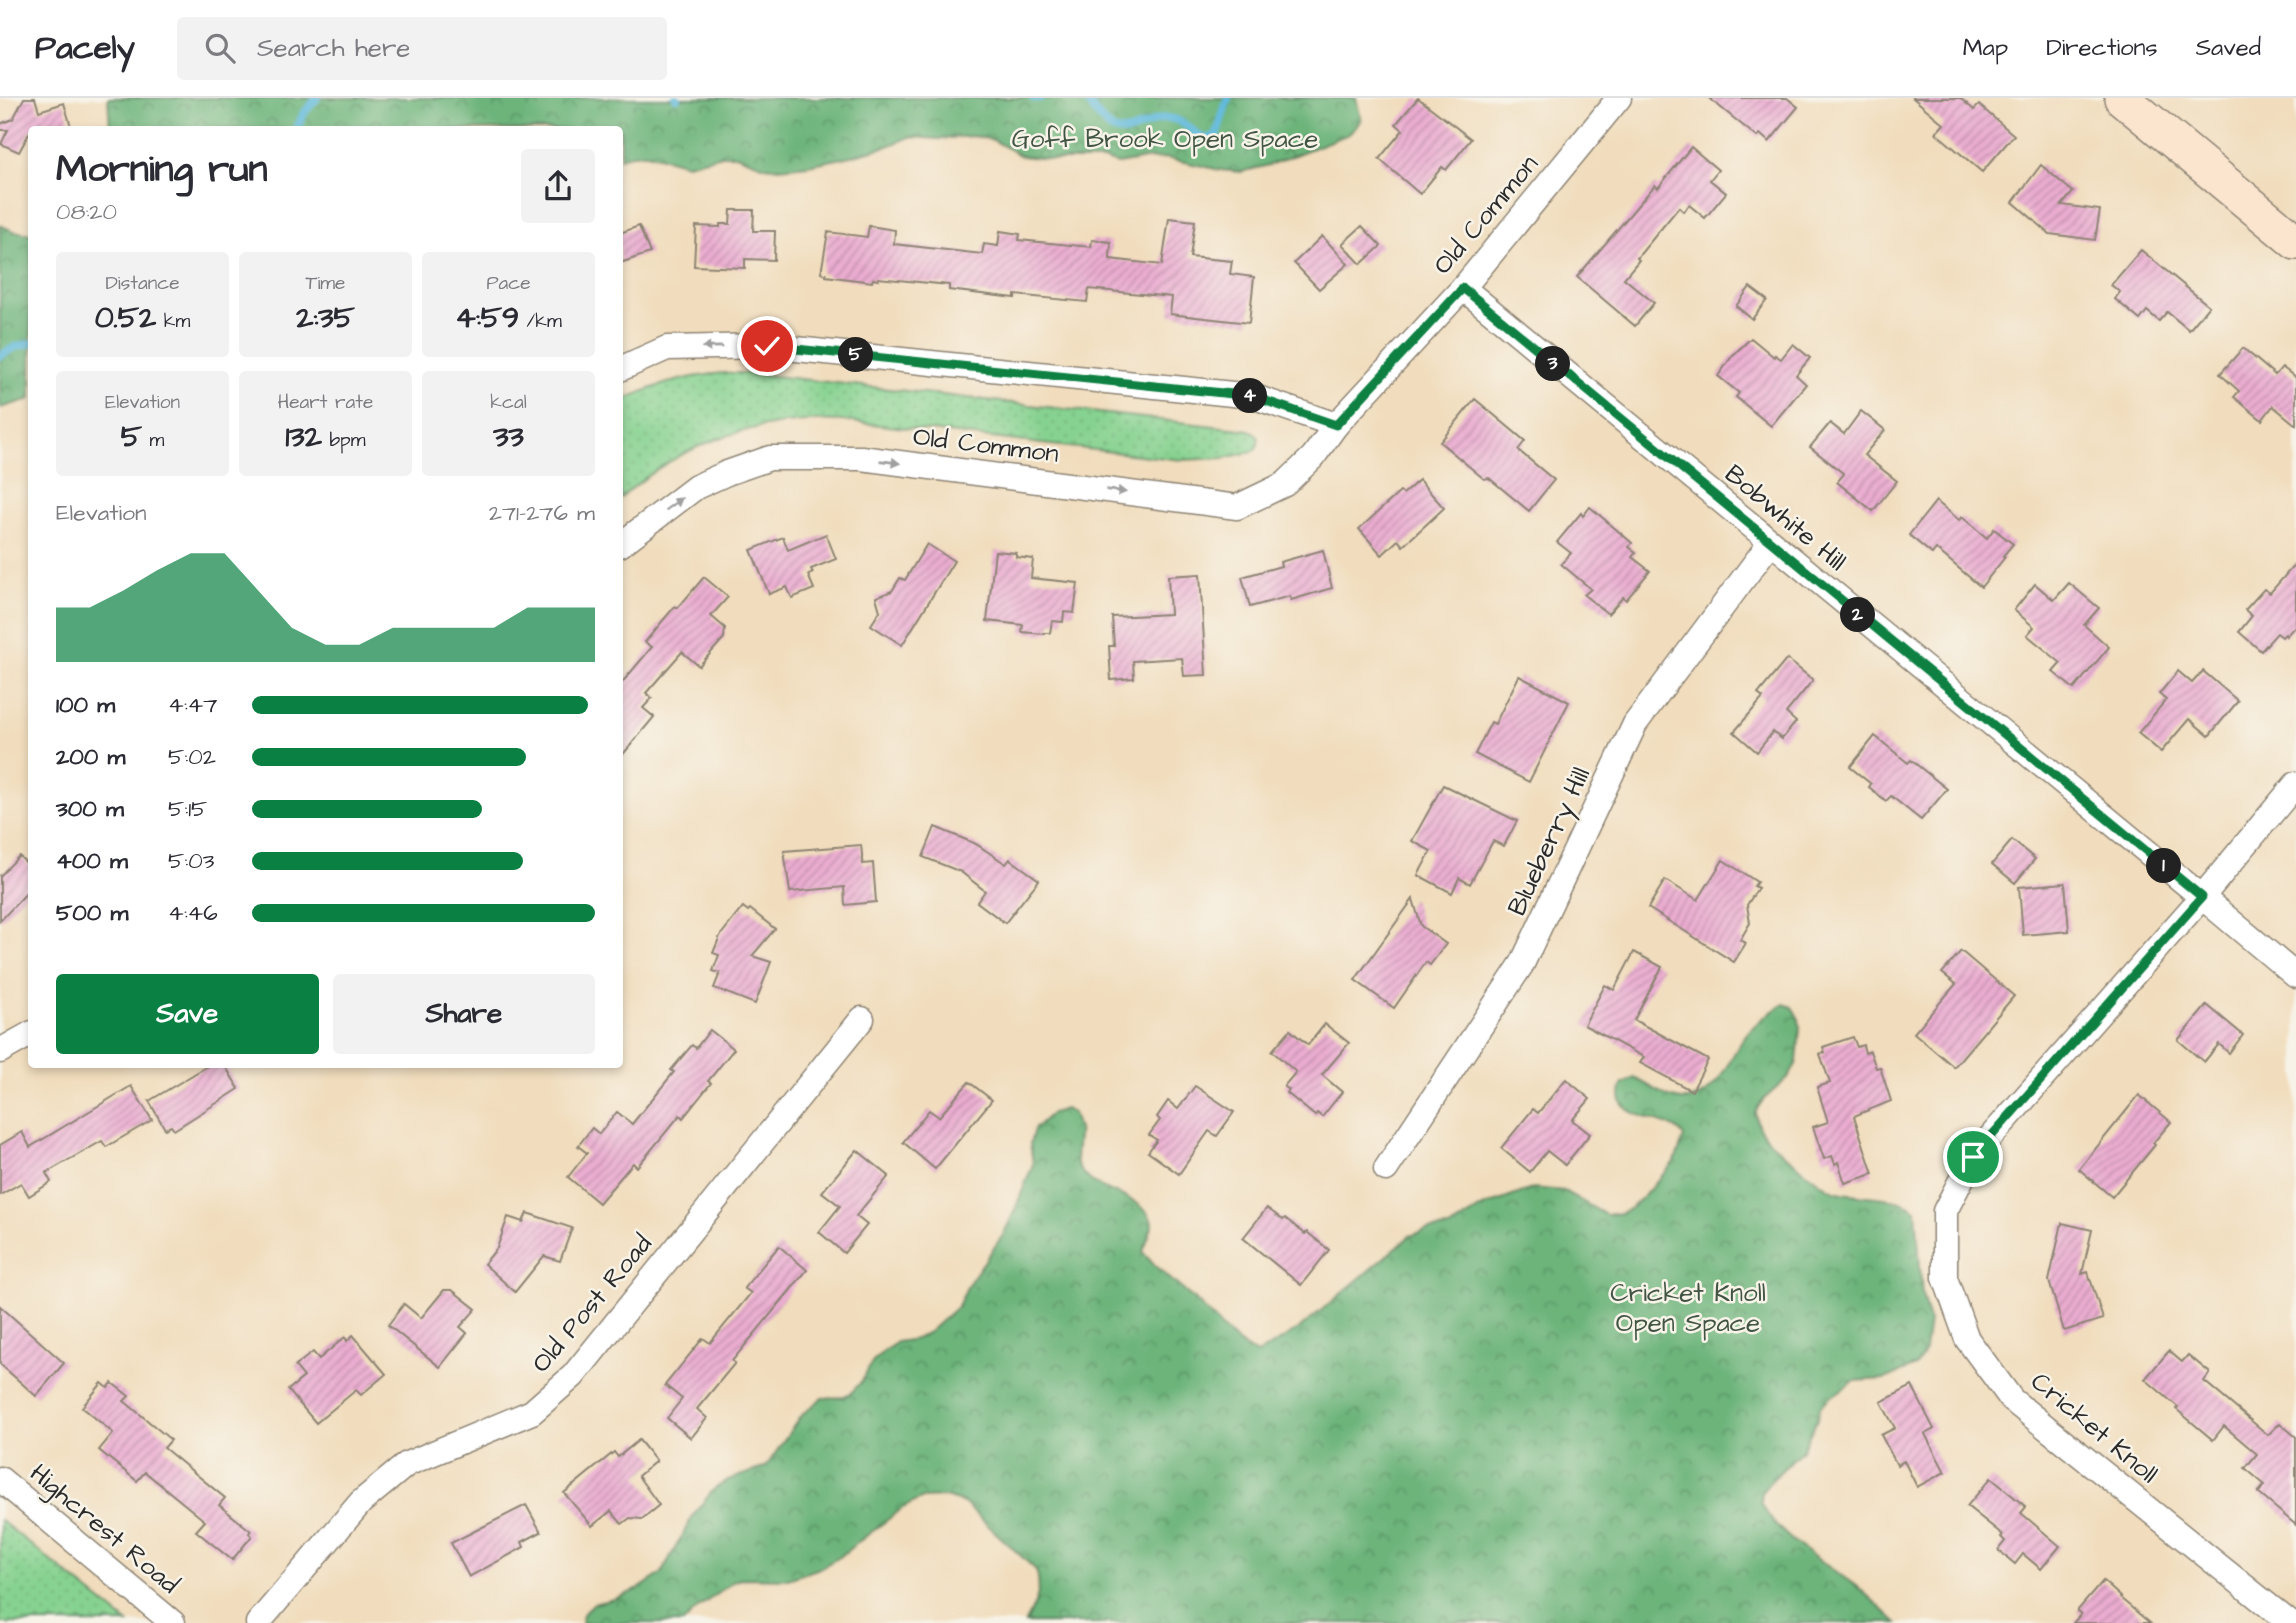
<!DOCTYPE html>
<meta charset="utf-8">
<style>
body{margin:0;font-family:"Architects Daughter",sans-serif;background:#f2f2f3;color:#2b2b33;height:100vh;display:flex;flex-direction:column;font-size:26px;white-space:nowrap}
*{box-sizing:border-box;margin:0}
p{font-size:23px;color:#7c7c81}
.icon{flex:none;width:38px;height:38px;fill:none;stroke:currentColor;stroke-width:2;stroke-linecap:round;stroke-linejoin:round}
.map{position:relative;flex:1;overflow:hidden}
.panel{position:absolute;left:28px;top:28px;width:595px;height:942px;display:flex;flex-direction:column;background:#fff;border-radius:7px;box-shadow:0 4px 10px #0003}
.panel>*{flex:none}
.pin{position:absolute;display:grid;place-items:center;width:60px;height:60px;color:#fff;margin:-30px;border:4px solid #fff;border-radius:50%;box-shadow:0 2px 7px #0007}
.km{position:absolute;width:35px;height:35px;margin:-18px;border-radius:50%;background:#222;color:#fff;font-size:19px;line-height:35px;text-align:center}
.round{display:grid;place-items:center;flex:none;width:74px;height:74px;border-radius:7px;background:#f2f2f3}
.summary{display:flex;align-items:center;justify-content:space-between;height:119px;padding:0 28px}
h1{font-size:38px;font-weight:800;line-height:52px}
.metrics{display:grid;grid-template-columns:repeat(3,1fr);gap:10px;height:119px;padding:7px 28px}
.metrics div{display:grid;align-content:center;border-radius:7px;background:#f2f2f3;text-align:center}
.metrics b{font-size:30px;font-weight:800}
.metrics small{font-size:19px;font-weight:400}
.metrics p{font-size:19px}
.chart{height:196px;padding:14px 28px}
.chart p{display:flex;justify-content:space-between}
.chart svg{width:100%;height:126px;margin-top:7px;fill:#0b8043;opacity:.7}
.action{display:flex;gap:14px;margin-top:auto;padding:14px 28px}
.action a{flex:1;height:80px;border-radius:7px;background:#0b8043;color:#fff;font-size:28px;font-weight:800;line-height:80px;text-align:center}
.action a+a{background:#f2f2f3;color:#2b2b33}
ul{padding:0 28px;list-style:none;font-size:23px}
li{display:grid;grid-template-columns:112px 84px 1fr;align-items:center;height:52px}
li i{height:18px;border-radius:9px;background:#0b8043}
header{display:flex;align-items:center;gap:42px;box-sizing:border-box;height:98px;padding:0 35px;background:#fff;border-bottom:2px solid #e1e1e2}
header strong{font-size:33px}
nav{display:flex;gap:38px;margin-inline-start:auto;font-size:24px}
.search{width:490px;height:63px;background:#f2f2f3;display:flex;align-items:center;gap:18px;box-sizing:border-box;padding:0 24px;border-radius:7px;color:#7c7c81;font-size:26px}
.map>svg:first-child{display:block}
.green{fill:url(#green-dots);stroke:#587e5e;stroke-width:2}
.forest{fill:url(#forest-crowns);stroke:#4c7052;stroke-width:2}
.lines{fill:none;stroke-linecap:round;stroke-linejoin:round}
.stream{stroke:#5eb9dc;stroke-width:8}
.building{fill:url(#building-hatch)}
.street-casing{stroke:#8e8474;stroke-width:27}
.secondary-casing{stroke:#8e8474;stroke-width:38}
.street{stroke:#fff;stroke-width:24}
.secondary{stroke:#fbe5cf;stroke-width:35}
.oneway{fill:#a0a0a0}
.route-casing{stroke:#fff;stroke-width:14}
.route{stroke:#0b8043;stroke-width:9}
.labels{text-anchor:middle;stroke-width:5;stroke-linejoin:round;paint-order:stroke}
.park-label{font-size:26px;fill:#425544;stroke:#f7f3e8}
.street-label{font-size:26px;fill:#2b2b2b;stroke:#f7f3e8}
</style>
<header>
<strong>Pacely</strong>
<div class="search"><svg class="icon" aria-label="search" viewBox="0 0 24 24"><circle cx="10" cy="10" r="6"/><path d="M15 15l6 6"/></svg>Search here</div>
<nav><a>Map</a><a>Directions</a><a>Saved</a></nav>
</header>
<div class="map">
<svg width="2296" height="1525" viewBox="0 0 2296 1525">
<defs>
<pattern id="green-dots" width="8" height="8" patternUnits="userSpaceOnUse" patternTransform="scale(1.75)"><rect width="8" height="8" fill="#86d290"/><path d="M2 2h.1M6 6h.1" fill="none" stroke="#74b47c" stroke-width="1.8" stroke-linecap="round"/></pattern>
<pattern id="forest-crowns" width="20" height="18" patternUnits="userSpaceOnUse" patternTransform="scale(1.75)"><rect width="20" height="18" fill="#6cb47a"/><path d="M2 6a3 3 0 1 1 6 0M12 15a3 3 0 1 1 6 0" fill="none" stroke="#599364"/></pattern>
<pattern id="building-hatch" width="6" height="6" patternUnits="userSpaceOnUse" patternTransform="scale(1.75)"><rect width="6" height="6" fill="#ebadd1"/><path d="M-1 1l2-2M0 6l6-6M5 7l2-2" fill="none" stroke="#bf8daa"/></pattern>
</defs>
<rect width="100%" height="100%" fill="#f7f3e8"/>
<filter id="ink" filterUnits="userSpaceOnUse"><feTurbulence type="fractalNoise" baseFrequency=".0143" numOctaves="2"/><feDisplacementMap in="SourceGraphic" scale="14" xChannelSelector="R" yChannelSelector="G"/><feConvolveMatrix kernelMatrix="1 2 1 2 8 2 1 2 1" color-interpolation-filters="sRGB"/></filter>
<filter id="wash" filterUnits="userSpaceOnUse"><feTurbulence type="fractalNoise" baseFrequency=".00686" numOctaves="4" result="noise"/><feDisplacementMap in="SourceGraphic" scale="28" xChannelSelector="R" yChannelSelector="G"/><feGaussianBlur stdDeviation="1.57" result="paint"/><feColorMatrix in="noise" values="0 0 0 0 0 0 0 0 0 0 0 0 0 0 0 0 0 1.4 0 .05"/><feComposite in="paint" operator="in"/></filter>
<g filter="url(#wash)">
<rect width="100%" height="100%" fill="#f1ddbd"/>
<g class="green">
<path d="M724 275H748L1249 332C1260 336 1261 344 1254 353L1224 360 1182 362 844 323C760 319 682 343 620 401V304C653 287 687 278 724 275Z"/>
<path d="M0 1422 128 1525H0Z"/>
</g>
<g class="forest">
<path d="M108 0H1356L1361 21 1356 29 1349 36 1269 67 1241 74 1220 72 1166 60 1145 61 1118 66 1105 62H1058L1021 58 993 42 973 38 938 41 910 39 888 48 843 60 808 67 779 70 765 68 736 57H722L687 66 647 55 632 56 620 60V32L110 31Z"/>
<path d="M0 127 13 133 32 136 31 301 0 310Z"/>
<path d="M1784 906 1792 909 1799 921 1800 930 1797 964 1790 978 1763 1002 1755 1014C1756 1020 1757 1025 1759 1030 1766 1043 1824 1091 1838 1094 1864 1100 1894 1096 1916 1112L1922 1196 1929 1223 1925 1252 1921 1260 1916 1268 1885 1281 1854 1283 1828 1301 1820 1309 1818 1319 1802 1352 1769 1385 1762 1394 1761 1403C1772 1438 1833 1469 1861 1492 1873 1502 1885 1514 1897 1525H1025C1035 1508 1043 1491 1036 1472L964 1405 945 1399 923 1400 904 1409 839 1459 820 1470 788 1481 745 1480 734 1483 698 1510 683 1525H581L583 1516 593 1506 614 1501 637 1492 661 1476 694 1416 713 1392 728 1382 766 1369 800 1319 811 1309 822 1300 842 1299 851 1295 861 1284 873 1263 884 1253 897 1244 915 1241 929 1234 958 1208 969 1185 1003 1137 1014 1114 1033 1066 1030 1045 1034 1031 1052 1015 1065 1011 1073 1015C1074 1020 1077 1026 1078 1031 1080 1045 1071 1061 1081 1073 1099 1098 1143 1094 1153 1126L1143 1154 1146 1158C1162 1176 1182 1190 1200 1207 1219 1224 1233 1247 1258 1256L1299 1231 1410 1138 1427 1132 1449 1130 1483 1109 1534 1090 1564 1093 1606 1117 1621 1115 1631 1110 1644 1098 1675 1063 1684 1039C1671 1016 1608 1025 1622 987L1634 980C1649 986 1667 1002 1684 1002 1720 1001 1730 954 1749 933 1759 922 1772 913 1784 906Z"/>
</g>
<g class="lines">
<g class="stream">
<path d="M676 0H677"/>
<path d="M1033 0H1040"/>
<path d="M1084 0C1093 9 1102 27 1114 32 1131 40 1150 20 1167 20 1184 21 1191 34 1205 41L1216 38 1228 0"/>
<path d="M296 32 304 15 317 0"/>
<path d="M0 258 15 249 32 245"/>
</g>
</g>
<g id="blocks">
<g class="building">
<path d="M24 0H35L39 13 64 5 72 32H31L19 54 1 46 8 32H0V26L13 21Z"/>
<path d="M1418 0 1471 41 1446 72 1442 69 1420 96 1379 61 1403 32 1396 26Z"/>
<path d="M1709 0H1787L1798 9 1769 44 1760 36 1757 39Z"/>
<path d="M1913 0H1960L1974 12 1979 7 2014 37 1982 74 1936 35 1944 26Z"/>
<path d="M1691 49 1718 72 1710 82 1726 95 1705 120 1689 107 1684 114 1679 109 1637 160 1639 162 1624 180 1654 205 1635 228 1577 179 1655 87 1658 90Z"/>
<path d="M2041 67 2073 94 2062 107 2100 112 2095 142 2050 136 2013 104Z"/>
<path d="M731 112H754L753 133H775L774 162 745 161V170L694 168 696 128 720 129V126H730Z"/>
<path d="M1169 120 1195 123 1190 159 1232 163 1230 176 1254 179 1249 225 1170 216 1172 199 1089 191 1087 204 1015 197V200L949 192V187L878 180V182L873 181 872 184 826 178V176L821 175 828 134 867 139 869 128 895 132 894 146 982 156 984 146 998 148 1000 133 1020 136 1019 142 1091 149 1092 142 1111 144 1110 161 1162 167Z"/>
<path d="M639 128 650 155 620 165V135Z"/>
<path d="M1362 128 1381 148 1361 166 1342 146Z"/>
<path d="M1322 138 1348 166 1319 191 1294 165Z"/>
<path d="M2141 152 2209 208 2189 232 2167 214 2159 223 2147 213 2140 222 2115 201 2120 194 2111 187Z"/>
<path d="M1750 189 1767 202 1752 221 1736 208Z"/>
<path d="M1751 240 1774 259 1775 257 1781 261 1793 246 1810 260 1796 277 1806 286 1771 328 1736 299 1739 295 1718 278 1733 257Z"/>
<path d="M2243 250 2275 277 2282 269 2296 280V327L2273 308 2262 322 2234 299 2239 293 2220 276Z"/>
<path d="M1475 301 1525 343 1518 352 1554 382 1529 413 1489 380 1484 381 1440 344Z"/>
<path d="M1861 313 1885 332 1864 357 1897 383 1873 413 1837 384 1844 376 1810 349 1830 325 1844 336Z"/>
<path d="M1419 382 1444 410 1403 448 1398 442 1382 457 1359 431 1400 394 1403 396Z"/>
<path d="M1936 403 1959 422 1962 419 1987 440 1994 431 2013 446 2003 458 2005 459 1981 489 1936 451 1932 456 1909 437Z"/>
<path d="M1590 409 1632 445 1629 449 1636 454 1632 459 1650 473 1626 502 1623 499 1608 516 1584 497 1591 491 1561 466 1571 455 1557 444 1581 415 1583 418Z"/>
<path d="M826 436 836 461 811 471 813 475 808 477 814 491 792 500 787 489 769 496 751 452 783 439 788 452Z"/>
<path d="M927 446 954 463 902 547 871 527 880 513 876 499 892 493 900 480 905 482Z"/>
<path d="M1323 452 1332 490 1291 502 1290 498 1250 509 1242 479 1281 468 1280 464Z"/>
<path d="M995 453 1016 455V459L1033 461 1031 480 1078 485 1074 515 1064 514 1063 524 1052 523 1050 535H1044V536L1022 534 1023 527 987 523Z"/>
<path d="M2296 465V527L2286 538 2285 536 2282 539 2277 535 2261 553 2239 534 2252 518 2245 512 2264 491 2270 495Z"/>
<path d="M1200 476 1206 577 1184 578 1182 560 1133 563 1134 580 1111 582 1109 548H1114L1112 519 1170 516 1168 478Z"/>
<path d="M704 479 728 499 711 518 725 530 724 540 699 568 682 554 646 595 652 600 643 610 654 619 620 660V587L652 549 645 544 675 508 678 510Z"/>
<path d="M2069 485 2099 510 2084 527 2109 549 2074 591 2053 574 2061 565 2027 537 2034 529 2014 512 2035 486 2054 502Z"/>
<path d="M1787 561 1813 582 1786 615 1796 624 1782 641 1773 634 1757 654 1734 634 1763 600 1758 596Z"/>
<path d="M2178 573 2192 585 2203 573 2238 603 2209 638 2189 621 2161 654 2138 635 2166 602 2159 596Z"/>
<path d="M1519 578 1569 604 1529 684 1475 656 1491 624 1495 626Z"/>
<path d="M1875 638 1908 665 1911 662 1947 691 1921 722 1891 698 1886 703 1869 689 1871 686 1850 669Z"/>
<path d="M1443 687 1517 723 1504 748 1493 743 1470 786 1459 780 1452 795 1418 777 1431 753 1412 743Z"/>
<path d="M935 729 976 746 1006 766 1010 761 1039 782 1005 825 977 804 985 793 961 774 923 759Z"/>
<path d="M2012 742 2035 761 2015 785 1992 766Z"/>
<path d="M861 747 863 766 873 765 876 804 845 807 844 789 790 794 784 753Z"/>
<path d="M19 758 32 770V789L0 823V778Z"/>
<path d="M1723 762 1757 784 1754 788 1758 790 1747 807 1750 825 1740 842 1746 845 1734 864 1648 810 1665 782 1698 802Z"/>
<path d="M2065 785 2069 833 2023 837 2019 789Z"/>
<path d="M1413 801 1421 828 1446 846 1430 867 1426 864 1394 910 1355 882Z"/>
<path d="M743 809 748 813 750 811 775 831 752 858 771 864 755 906 714 890 720 875 713 873 719 857 713 855 720 838Z"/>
<path d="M1961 853 2014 898 1954 969 1914 935 1956 886 1942 875Z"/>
<path d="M1634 854 1662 869 1634 922 1708 962 1692 993 1640 965 1644 959 1584 927 1605 887 1614 892Z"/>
<path d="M2207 907 2243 937 2229 955 2219 946 2204 964 2178 942Z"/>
<path d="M1325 926 1349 945 1322 977 1342 994 1322 1019 1317 1015 1315 1018 1287 995 1289 992 1284 988 1296 974 1272 953 1290 932 1308 947Z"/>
<path d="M710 932 734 951 708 983 711 985 683 1020 680 1017 637 1069 633 1065 599 1105 568 1079 587 1055 578 1048 592 1030 599 1036 617 1014 632 1026 674 974 671 972 692 947 696 950Z"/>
<path d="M1853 939 1857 949 1863 947 1865 955 1870 953 1876 970 1880 969 1891 1003 1854 1018 1873 1076 1845 1085 1838 1064 1835 1066 1832 1058 1824 1061 1813 1029 1828 1024 1817 989 1830 985 1820 956 1825 955 1823 949Z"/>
<path d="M211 966H224L239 991 174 1032 171 1028 165 1031 149 1003Z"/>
<path d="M1566 981 1590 1001 1572 1022 1590 1036 1565 1067 1547 1053 1530 1074 1501 1050 1533 1011 1538 1015Z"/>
<path d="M969 984 992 1002 935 1071 903 1044 929 1012 939 1019Z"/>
<path d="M131 988 152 1022 106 1049 102 1043 46 1075 51 1084 29 1098 21 1085 0 1097V1047L22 1034 30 1049Z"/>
<path d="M1195 988 1234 1014 1217 1038 1209 1033 1179 1076 1148 1054 1157 1042 1149 1037 1160 1022 1157 1019 1168 1003 1178 1011Z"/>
<path d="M2139 997 2171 1024 2153 1045 2155 1047 2112 1099 2079 1071Z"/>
<path d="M857 1052 889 1078 856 1118 867 1127 844 1155 819 1134 840 1108 822 1094Z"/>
<path d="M1267 1110 1283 1122 1285 1120 1305 1136 1307 1134 1329 1152 1301 1187 1243 1140Z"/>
<path d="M527 1115 572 1130 560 1163 544 1158 515 1194 484 1166 497 1150 508 1119 523 1124Z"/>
<path d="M2062 1125 2092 1132 2082 1176 2088 1174 2103 1221 2064 1233 2049 1183Z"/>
<path d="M779 1148 807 1172 732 1263 735 1265 697 1311 707 1320 691 1340 667 1320 682 1301 665 1287 703 1240 710 1245 751 1195 744 1190Z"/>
<path d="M444 1192H452L476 1211 460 1229 467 1235 440 1269 388 1227 404 1206 421 1220Z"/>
<path d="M0 1208 64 1265 36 1298 0 1266Z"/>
<path d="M353 1237 386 1276 361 1297 356 1292 316 1325 288 1292 304 1279 295 1268 313 1254 319 1261 345 1239 347 1243Z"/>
<path d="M2169 1253 2182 1264 2188 1257 2210 1275 2204 1283 2268 1337 2280 1325 2296 1339V1427L2258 1395 2265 1387 2245 1370 2257 1356 2224 1328 2213 1342 2176 1311 2178 1309 2145 1281Z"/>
<path d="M102 1285 108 1290 112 1285 129 1298 124 1303 171 1342 164 1350 225 1400 219 1407 251 1433 249 1435 252 1438 232 1462 196 1433 205 1423 145 1374 137 1383 99 1352 113 1335 82 1309Z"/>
<path d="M1912 1288 1934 1331 1925 1336 1945 1374 1917 1389 1904 1363 1897 1367 1881 1337 1895 1330 1881 1304Z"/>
<path d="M639 1342 656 1363 638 1378 659 1407 642 1421 630 1420 622 1426 611 1413 592 1428 564 1395 614 1354 618 1359Z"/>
<path d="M1991 1380 2026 1409 2021 1415 2060 1448 2041 1471 2023 1456 2015 1466 1998 1452 2005 1443 2001 1439 2003 1437 1967 1408Z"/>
<path d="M526 1407 541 1434 522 1444 524 1449 469 1479 451 1445Z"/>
<path d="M2103 1483 2121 1499 2120 1500 2150 1525H2073L2081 1516 2077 1513Z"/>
</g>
</g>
</g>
<g filter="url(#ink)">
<use href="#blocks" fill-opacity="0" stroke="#8e8474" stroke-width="2"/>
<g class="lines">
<g class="street-casing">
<g id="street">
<path d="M1463 190 2202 799 2296 686"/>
<path d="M620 271 667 250 767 248 1252 298 1336 327"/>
<path d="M620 447 696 389 727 375 770 360H861L1237 409 1285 386 1313 359 1336 327 1463 190 1619 0"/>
<path d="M0 953 32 935"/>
<path d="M1386 1071 1522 866 1635 626 1770 445"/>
<path d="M0 1381 173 1525"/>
<path d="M258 1525 361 1404 407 1366 532 1314 573 1278 862 921"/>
<path d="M2290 1525 2012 1302 1967 1241 1945 1180V1113L1973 1059 2202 799 2296 878"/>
</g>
</g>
<g class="secondary-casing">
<path id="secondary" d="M2122 0 2296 144"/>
</g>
<use href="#street" class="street"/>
<use href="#secondary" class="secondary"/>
</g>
<defs><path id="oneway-solid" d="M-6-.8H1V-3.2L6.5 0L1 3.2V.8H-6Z" transform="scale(1.75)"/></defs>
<g class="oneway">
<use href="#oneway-solid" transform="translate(712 249) rotate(179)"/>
<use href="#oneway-solid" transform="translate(890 364) rotate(7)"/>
<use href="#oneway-solid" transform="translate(1116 393) rotate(7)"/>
<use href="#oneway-solid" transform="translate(674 406) rotate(-36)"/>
</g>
</g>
<g class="lines" filter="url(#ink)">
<g class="route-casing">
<path id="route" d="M767 248 1252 298 1336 327 1463 190 2202 799 1973 1059"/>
</g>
<use href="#route" class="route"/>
</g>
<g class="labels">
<g class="park-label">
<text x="1165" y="49">Goff Brook Open Space</text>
<text x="1688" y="1203">Cricket Knoll<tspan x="1688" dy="30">Open Space</tspan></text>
</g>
<g class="street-label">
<text transform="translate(1485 116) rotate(-50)" y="9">Old Common</text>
<text transform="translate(986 346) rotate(7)" y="9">Old Common</text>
<text transform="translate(1786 419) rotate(40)" y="9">Bobwhite Hill</text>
<text transform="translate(1548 743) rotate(-65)" y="9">Blueberry Hill</text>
<text transform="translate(591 1205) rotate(-50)" y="9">Old Post Road</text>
<text transform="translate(2095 1329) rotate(40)" y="9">Cricket Knoll</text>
<text transform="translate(105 1430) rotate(40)" y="9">Highcrest Road</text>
</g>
</g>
</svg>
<div class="pin" style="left:1973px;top:1059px;background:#1e9e55"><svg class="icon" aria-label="arrive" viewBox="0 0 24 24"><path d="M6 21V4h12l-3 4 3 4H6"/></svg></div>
<div class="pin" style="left:767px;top:248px;background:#d93025"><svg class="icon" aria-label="check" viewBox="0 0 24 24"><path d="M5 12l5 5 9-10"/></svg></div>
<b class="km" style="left:2164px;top:768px">1</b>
<b class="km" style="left:1858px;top:517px">2</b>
<b class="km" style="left:1553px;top:266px">3</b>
<b class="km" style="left:1250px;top:298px">4</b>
<b class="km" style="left:856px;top:257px">5</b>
<section class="panel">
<div class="summary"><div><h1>Morning run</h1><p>08:20</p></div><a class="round"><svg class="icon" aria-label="share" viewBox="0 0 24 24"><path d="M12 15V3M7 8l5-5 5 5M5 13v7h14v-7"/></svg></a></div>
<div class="metrics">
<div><p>Distance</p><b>0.52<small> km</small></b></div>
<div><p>Time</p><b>2:35</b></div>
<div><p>Pace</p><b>4:59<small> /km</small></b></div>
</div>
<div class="metrics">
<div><p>Elevation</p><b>5<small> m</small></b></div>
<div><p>Heart rate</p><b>132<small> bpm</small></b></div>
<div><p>kcal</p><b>33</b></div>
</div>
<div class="chart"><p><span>Elevation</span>271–276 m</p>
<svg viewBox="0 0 160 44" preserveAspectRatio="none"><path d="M0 44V25L10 25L20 19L30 12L40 6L50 6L60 19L70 32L80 38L90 38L100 32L110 32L120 32L130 32L140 25L150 25L160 25V44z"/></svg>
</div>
<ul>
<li><b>100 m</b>4:47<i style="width:98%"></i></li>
<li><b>200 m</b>5:02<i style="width:80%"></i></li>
<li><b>300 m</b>5:15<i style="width:67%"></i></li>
<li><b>400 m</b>5:03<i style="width:79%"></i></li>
<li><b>500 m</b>4:46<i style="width:100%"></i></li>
</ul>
<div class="action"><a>Save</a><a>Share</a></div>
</section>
</div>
